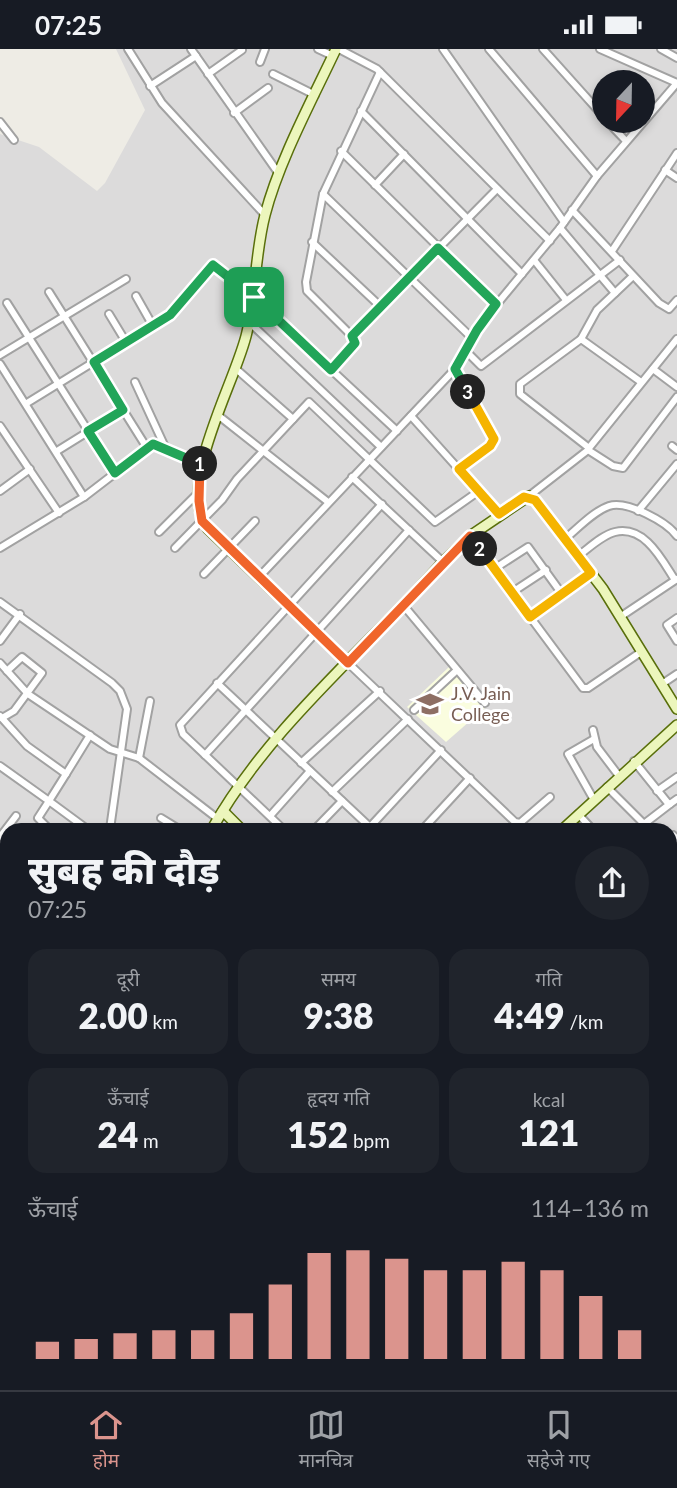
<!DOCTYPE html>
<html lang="hi">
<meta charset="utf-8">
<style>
body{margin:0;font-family:Lato,"Noto Sans Devanagari",sans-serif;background:#20242c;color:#f1f3f6;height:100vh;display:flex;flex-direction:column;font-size:26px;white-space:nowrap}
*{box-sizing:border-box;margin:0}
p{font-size:23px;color:#9ea1a6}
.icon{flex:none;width:38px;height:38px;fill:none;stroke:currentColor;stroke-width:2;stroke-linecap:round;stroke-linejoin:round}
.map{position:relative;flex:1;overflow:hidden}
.drawer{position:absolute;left:0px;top:774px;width:677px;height:569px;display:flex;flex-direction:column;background:#171b24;border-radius:21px 21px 0 0;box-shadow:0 4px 10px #0003}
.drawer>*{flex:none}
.needle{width:46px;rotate:202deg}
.buttons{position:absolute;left:592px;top:21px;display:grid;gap:14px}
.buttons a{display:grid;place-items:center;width:63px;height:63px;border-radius:50%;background:#171b24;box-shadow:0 4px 10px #0003;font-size:35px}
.pin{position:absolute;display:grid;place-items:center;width:60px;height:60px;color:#fff;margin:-30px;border-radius:14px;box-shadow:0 4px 10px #0006}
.km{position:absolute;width:35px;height:35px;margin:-18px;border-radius:50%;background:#222;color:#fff;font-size:19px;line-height:35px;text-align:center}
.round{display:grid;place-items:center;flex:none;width:74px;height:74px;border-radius:37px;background:#20242c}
.summary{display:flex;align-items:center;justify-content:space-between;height:119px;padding:0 28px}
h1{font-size:38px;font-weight:800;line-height:52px}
.metrics{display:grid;grid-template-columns:repeat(3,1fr);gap:10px;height:119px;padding:7px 28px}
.metrics div{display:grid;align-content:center;border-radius:18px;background:#20242c;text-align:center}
.metrics b{font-size:35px;font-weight:800}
.metrics small{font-size:19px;font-weight:400}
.metrics p{font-size:19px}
.chart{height:196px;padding:14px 28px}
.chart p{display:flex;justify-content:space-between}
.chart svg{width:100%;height:126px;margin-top:7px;stroke:#db948d;stroke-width:6}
.status{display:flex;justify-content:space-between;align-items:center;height:49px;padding:0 35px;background:#171b24;direction:ltr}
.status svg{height:19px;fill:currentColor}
.tabs{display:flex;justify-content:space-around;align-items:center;height:98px;border-top:2px solid #363941;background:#171b24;font-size:19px;color:#9ea1a6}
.tabs a{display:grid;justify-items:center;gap:4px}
.tabs .selected{color:#db948d}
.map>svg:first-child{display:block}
.residential{fill:#dcdbdb;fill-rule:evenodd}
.education{fill:#fafddf}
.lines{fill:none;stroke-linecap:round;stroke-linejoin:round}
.street-casing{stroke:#a2a2a2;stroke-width:10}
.secondary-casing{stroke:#596f0b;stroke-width:12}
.highway-casing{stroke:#d02e53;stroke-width:14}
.street{stroke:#fff;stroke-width:6}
.secondary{stroke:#ecf6bc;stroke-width:9}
.highway{stroke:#e19196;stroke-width:10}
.split-1-casing{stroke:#fff;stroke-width:14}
.split-2-casing{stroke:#fff;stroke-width:14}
.split-3-casing{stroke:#fff;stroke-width:14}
.split-4-casing{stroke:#fff;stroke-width:14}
.split-1{stroke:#22a559;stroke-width:9}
.split-2{stroke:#f0652b;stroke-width:9}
.split-3{stroke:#f5b400;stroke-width:9}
.split-4{stroke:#22a559;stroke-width:9}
.labels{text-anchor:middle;stroke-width:6;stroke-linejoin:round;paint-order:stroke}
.education-label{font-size:18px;fill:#785e54;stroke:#fff;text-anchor:start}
</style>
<div class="status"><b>07:25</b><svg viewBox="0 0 49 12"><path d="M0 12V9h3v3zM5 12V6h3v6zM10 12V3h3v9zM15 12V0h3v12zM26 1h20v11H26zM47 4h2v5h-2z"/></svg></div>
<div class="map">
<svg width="677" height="1341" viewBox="0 0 677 1341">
<rect width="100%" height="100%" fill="#eeece5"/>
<path class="residential" d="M116 0H677V1341H0V85L39 98 97 142 105 134 145 61ZM604 33H642V72H604ZM7 780H670V1335H7Z"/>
<path class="education" d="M450 617 486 658 446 693 407 658Z"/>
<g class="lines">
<g class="street-casing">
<g id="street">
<path d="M128 0 162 54 265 166"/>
<path d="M191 0 279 125"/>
<path d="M318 0 333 7"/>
<path d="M339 0 377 20 550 192"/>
<path d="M443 0 564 173"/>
<path d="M489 0 597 127"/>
<path d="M543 0 604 68"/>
<path d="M600 0 677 34"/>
<path d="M661 0 677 9"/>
<path d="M260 13 265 0"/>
<path d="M208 25 242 1"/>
<path d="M273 25 315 46"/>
<path d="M150 37 196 7"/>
<path d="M361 62 522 225"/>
<path d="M234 64 268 39"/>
<path d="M607 72 626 92"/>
<path d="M0 73 14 91"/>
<path d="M341 102 496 255"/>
<path d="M665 121 677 129"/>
<path d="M375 136 404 105"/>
<path d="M323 145 472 289"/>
<path d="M572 161 659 254 669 260 677 251"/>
<path d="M560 179 615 244"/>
<path d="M312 193 381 258"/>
<path d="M612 202 677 104"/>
<path d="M534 211 566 251"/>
<path d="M49 243 147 399"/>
<path d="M136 247 153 277"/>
<path d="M7 254 115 424"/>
<path d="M109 265 126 293"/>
<path d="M249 273 381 398"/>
<path d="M352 287 307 242 306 233 323 145 380 23"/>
<path d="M581 290 597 261 633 227"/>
<path d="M466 302 481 317 620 211"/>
<path d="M0 306 126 230"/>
<path d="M0 315 84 448 153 395 202 416"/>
<path d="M235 319 293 370"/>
<path d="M455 320 494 390 490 397 459 420"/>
<path d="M653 320 677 338"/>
<path d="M331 321 355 294 352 287 497 140"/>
<path d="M135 333 165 398"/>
<path d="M27 354 170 266 213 216 253 248 397 382"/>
<path d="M219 367 328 453"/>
<path d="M411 367 499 465"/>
<path d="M0 377 59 464"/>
<path d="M672 397 677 401"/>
<path d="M589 399 520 345V335L581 290 641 333"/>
<path d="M589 399 677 290"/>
<path d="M57 402 123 361"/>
<path d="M352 428 443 513"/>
<path d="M0 442 30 420"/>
<path d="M529 447 588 401 613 417 623 419 677 348"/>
<path d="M638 462 677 415"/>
<path d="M159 483 199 443"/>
<path d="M470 487 583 639H588L641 603"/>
<path d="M565 490C577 480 594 462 609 457 627 451 667 473 677 487"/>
<path d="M0 499 84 448"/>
<path d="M175 499 222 451 237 430 309 353 435 473 479 442"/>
<path d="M578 507C588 500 602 486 615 483 645 476 662 511 675 531"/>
<path d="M494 520 528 498 562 545"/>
<path d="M204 525 255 472"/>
<path d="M259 528 455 320 483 272 560 179 597 127 677 34"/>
<path d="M511 544 546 521"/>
<path d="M0 553 112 634 120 642 127 660 110 780"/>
<path d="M404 557 485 654"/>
<path d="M530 568 591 525"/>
<path d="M620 568 677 530"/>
<path d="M677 569 667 576 677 592"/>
<path d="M0 592 20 565"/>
<path d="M0 614 28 645 110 700 139 709 218 770"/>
<path d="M348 614 515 773 520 774 550 748"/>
<path d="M217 634 372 780"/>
<path d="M662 635 677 625"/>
<path d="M414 661 457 621"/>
<path d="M0 667 27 697 66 725 90 686"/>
<path d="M2 669 14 662 42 624 22 608 7 622"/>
<path d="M593 681 597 698 619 727"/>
<path d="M205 706 409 481"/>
<path d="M139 709 150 652"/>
<path d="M634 712 667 753 670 755 677 750"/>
<path d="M301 714 380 642"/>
<path d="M0 717 49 752 38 769 49 780"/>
<path d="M66 725 49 752 87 780"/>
<path d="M607 738 644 775 670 755"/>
<path d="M657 742 677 728"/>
<path d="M332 743 408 670"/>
<path d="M594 751 568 705 594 690"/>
<path d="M578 765 592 780"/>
<path d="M270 767 310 722"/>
<path d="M161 769 179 780"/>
<path d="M369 779 441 701"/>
<path d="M283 780 183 685 180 676 382 455"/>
<path d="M315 780 342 752"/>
<path d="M423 780 470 729"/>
<path d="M673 786 677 790"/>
<path d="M0 788 16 767"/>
<path d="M670 899 677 895"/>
<path d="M0 981 7 971"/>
<path d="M0 1022 7 1027"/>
<path d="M670 1033 677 1041"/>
<path d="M670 1094 677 1103"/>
<path d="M0 1101 7 1106"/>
<path d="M670 1141 677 1136"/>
<path d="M670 1170 677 1164"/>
<path d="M670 1194 673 1192"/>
<path d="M670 1317 677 1307"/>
<path d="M41 1335 50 1341"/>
<path d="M219 1335 226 1341"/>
<path d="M401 1335 408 1341"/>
<path d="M600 1335 606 1341"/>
<path d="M650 1335 657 1341"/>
<path d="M365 1341 370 1335"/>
<path d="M430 1341 435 1335"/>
<path d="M642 1341 646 1335"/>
</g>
</g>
<g class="secondary-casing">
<g id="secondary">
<path d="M336 0C312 51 279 112 265 166 255 204 256 245 247 283 237 331 174 437 208 480L348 614"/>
<path d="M223 762 241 780"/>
<path d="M212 780C269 678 366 600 443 513L470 487 529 447 535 451 603 540 677 660"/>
<path d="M563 780 677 676"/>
<path d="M0 1276 7 1246"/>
</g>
</g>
<g class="highway-casing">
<g id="highway">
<path d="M670 922 677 918"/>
<path d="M12 1341 20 1335"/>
</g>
</g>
<use href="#street" class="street"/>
<use href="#secondary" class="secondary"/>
<use href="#highway" class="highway"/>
</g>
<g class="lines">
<g class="split-1-casing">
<path id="split-1" d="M200 415 153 395 115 424 88 382 123 361 94 313 170 266 213 216 254 248"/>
</g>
<g class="split-2-casing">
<path id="split-2" d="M200 415 199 452 202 472 348 614 470 487 480 500"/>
</g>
<g class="split-3-casing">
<path id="split-3" d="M468 343 494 390 490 397 459 420 499 465 524 448 535 451 591 524 530 568 480 500"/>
</g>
<g class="split-4-casing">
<path id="split-4" d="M254 248 331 321 355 294 352 287 438 199 496 255 477 281 455 320 468 343"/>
</g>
<use href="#split-1" class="split-1"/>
<use href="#split-2" class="split-2"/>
<use href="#split-3" class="split-3"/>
<use href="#split-4" class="split-4"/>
</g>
<defs>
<g id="university-bare" transform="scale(2.1)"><path d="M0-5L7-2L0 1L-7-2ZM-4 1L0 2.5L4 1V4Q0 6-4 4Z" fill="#8d6e63" stroke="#fff" stroke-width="2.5" paint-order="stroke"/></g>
</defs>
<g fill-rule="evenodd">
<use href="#university-bare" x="430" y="655"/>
</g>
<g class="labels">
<g class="education-label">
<text x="451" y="651">J.V. Jain<tspan x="451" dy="21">College</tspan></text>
</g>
</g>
</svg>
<div class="buttons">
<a><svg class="needle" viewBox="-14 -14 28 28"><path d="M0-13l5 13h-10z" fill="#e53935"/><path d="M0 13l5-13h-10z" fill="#9ea1a6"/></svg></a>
</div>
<div class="pin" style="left:254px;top:248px;background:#1e9e55"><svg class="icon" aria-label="arrive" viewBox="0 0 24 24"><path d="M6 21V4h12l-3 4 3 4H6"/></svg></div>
<b class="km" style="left:200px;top:415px">1</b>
<b class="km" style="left:480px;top:500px">2</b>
<b class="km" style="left:468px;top:343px">3</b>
<section class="drawer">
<div class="summary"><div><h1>सुबह की दौड़</h1><p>07:25</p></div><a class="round"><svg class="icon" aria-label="share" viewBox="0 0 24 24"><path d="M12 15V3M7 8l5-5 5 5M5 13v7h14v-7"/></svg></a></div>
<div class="metrics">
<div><p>दूरी</p><b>2.00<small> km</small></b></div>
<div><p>समय</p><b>9:38</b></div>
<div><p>गति</p><b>4:49<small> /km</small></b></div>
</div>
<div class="metrics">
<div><p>ऊँचाई</p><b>24<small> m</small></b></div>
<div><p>हृदय गति</p><b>152<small> bpm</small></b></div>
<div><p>kcal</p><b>121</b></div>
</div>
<div class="chart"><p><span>ऊँचाई</span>114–136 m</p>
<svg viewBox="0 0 160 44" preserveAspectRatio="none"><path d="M5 44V38M15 44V37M25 44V35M35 44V34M45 44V34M55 44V28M65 44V18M75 44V7M85 44V6M95 44V9M105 44V13M115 44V13M125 44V10M135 44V13M145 44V22M155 44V34"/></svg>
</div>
</section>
</div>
<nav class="tabs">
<a class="selected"><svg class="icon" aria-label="home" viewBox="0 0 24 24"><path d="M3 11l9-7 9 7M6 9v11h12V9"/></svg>होम</a>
<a><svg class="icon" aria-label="map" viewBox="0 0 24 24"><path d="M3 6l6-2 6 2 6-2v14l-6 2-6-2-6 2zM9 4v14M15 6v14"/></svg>मानचित्र</a>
<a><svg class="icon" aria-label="saved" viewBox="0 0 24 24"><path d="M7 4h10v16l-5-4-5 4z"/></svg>सहेजे गए</a>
</nav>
